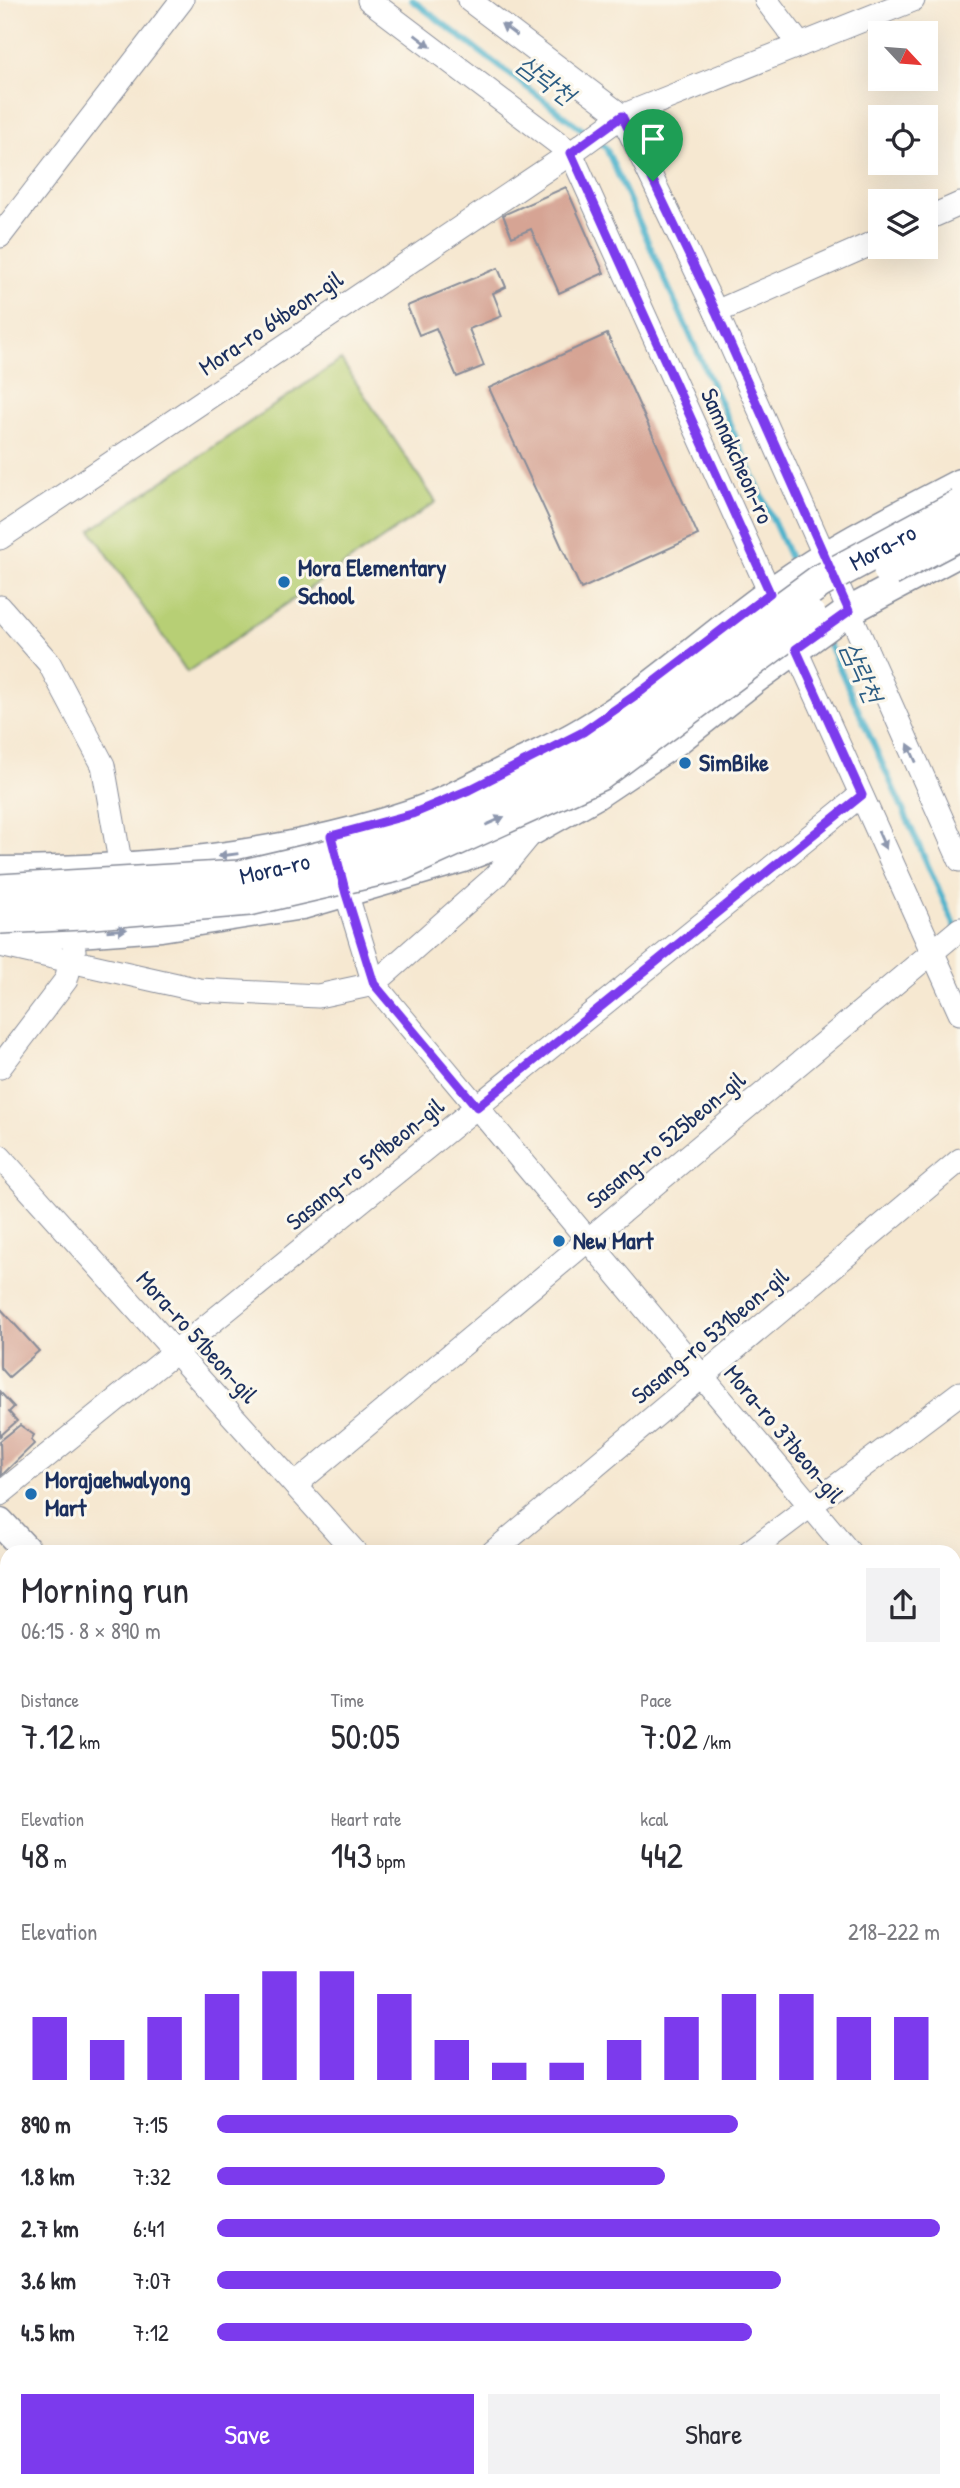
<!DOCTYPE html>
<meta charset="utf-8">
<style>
body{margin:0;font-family:"Patrick Hand","Poor Story",sans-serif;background:#f2f2f3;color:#2b2b33;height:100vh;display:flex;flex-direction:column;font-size:26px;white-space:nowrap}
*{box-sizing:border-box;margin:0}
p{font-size:23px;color:#7c7c81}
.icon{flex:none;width:38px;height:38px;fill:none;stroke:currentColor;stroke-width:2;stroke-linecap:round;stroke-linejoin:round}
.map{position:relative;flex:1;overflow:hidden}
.side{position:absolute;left:0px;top:1545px;width:961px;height:943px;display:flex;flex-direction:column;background:#fff;border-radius:21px 21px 0 0;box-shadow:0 7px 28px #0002}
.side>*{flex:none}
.needle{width:46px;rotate:116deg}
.buttons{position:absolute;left:868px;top:21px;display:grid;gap:14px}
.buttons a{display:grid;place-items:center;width:70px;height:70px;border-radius:0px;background:#fff;box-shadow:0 7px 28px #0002;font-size:35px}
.pin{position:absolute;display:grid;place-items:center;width:60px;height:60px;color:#fff;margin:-72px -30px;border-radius:50% 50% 50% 0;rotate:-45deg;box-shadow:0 0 7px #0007}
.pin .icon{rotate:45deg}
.round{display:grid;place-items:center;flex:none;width:74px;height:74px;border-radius:0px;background:#f2f2f3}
.head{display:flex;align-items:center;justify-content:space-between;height:119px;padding:0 21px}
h1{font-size:38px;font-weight:600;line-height:52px}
.metrics{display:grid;grid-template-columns:repeat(3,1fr);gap:10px;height:119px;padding:7px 21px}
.metrics div{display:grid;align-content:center}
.metrics b{font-size:35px;font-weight:600}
.metrics small{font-size:19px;font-weight:400}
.metrics p{font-size:19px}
.chart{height:196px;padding:14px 21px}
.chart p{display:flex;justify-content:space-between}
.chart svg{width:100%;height:126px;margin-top:7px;stroke:#7c3aed;stroke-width:6}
.action{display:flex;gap:14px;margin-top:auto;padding:14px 21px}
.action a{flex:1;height:80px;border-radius:0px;background:#7c3aed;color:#fff;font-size:28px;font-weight:600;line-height:80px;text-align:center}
.action a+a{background:#f2f2f3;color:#2b2b33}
ul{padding:0 21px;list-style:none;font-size:23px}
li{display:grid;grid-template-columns:112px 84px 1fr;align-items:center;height:52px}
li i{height:18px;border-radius:9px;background:#7c3aed}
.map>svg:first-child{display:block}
.green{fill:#b7cf74;stroke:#697f69;stroke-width:2}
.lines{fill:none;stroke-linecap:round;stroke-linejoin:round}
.stream{stroke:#4db3cc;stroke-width:6}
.building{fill:#d6a494}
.minor-casing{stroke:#888c98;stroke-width:25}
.major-casing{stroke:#888c98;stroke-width:31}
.minor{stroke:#fff;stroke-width:23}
.major{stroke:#fff;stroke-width:28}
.rail-casing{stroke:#1b2f5e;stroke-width:8}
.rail{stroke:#fbf7ec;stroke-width:5;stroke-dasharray:16;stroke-linecap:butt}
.highway-bridge-casing{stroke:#888c98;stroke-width:36;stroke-linecap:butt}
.highway-bridge{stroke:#fff;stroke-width:33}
.oneway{fill:#8d97ae}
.route-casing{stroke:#fff;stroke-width:14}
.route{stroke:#7c3aed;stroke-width:9}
.poi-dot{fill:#1f6fb2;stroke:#fbf7ec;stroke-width:2.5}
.labels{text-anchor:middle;stroke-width:6;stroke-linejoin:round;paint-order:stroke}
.street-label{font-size:24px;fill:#1b2f5e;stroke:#fbf7ec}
.poi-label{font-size:24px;font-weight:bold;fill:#1b2f5e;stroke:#fbf7ec;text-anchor:start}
.water-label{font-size:26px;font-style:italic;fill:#2c5d84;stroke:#fbf7ec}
</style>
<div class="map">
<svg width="960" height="2488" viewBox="0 0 960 2488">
<rect width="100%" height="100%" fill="#fbf7ec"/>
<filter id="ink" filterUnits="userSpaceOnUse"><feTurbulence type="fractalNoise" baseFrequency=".0143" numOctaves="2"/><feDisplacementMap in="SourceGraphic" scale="14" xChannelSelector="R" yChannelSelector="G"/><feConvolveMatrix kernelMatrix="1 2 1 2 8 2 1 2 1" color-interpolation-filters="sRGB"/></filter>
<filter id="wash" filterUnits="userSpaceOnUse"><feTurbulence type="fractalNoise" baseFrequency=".00686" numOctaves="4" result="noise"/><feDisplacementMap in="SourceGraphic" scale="28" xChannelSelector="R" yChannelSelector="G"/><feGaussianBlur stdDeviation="1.57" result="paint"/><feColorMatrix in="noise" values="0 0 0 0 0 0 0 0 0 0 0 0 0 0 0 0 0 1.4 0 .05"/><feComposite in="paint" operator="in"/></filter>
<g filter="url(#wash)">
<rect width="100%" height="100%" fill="#f6e8d1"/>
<path class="green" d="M341 360 436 502 187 672 91 530Z"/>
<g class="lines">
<g class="stream">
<path d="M412 0 588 134"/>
<path d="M596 140 606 148 794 567"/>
<path d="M826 638 956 928"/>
</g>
</g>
<g id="blocks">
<g class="building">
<path d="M566 187 604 273 559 293 531 229 512 237 503 215Z"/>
<path d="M498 268 506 287 493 293 502 316 469 329 484 366 457 377 436 328 419 335 407 306Z"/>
<path d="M607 334 698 535 581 589 489 388Z"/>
<path d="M0 1308 39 1351 9 1377 0 1367Z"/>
<path d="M0 1392 14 1407 9 1412 17 1421 0 1436Z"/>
<path d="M20 1425 34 1435 31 1440 34 1444 1 1476 0 1441Z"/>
</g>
</g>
</g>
<g filter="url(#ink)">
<use href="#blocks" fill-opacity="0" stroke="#888c98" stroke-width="2"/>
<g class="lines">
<g class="minor-casing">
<g id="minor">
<path d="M369 0 571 153 960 1013"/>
<path d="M469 0 622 116 716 312 960 860"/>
<path d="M766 0 800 45"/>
<path d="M926 219 960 204"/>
<path d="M0 236 182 0"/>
<path d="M716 312 880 240"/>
<path d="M0 538 571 153 622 116 913 0"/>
<path d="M0 607 49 663 103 765 121 867"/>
<path d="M341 876 374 984 849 1552"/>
<path d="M0 945 199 990 318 996 374 984 496 876 534 830"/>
<path d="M0 1067 66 980 74 950"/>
<path d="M0 1157 355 1552"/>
<path d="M295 1485 960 929"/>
<path d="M0 1494 861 795"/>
<path d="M493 1552 960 1160"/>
<path d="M749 1552 960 1393"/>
<path d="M0 1608 7 1599"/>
<path d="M954 1678 960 1685"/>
<path d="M0 1725 7 1730"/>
<path d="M954 1759 960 1750"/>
<path d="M0 1858 7 1851"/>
<path d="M0 1947 7 1940"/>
<path d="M0 2035 7 2028"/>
<path d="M954 2064 960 2068"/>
<path d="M0 2170 7 2177"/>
<path d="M0 2231 7 2224"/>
<path d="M0 2293 7 2300"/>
<path d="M184 2482 191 2488"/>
<path d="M309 2482 316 2488"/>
<path d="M477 2482 484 2488"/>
<path d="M634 2482 635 2488"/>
<path d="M678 2482 680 2488"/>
<path d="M759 2482 768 2488"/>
<path d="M927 2482 936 2488"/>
<path d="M251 2488 257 2482"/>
</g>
</g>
<g class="major-casing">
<g id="major">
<path d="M0 871C138 870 278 858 410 814 447 802 481 782 516 765 538 754 562 744 583 731 653 690 713 632 779 586 836 546 899 515 960 483"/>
<path d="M0 933H78L161 927 302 905 463 858 534 830 596 795 678 740 754 680 849 611 960 552"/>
<path d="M0 1522 28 1552"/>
<path d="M954 2340 960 2344"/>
</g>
</g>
<use href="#minor" class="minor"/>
<use href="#major" class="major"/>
<g class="rail-casing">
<g id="rail">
<path d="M0 1752 7 1757"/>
<path d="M0 1768 7 1773"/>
<path d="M954 2446 960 2450"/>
<path d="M954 2464 960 2468"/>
</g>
</g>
<use href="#rail" class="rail"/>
<g class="highway-bridge-casing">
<g id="highway-bridge">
<path d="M890 570 960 533"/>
<path id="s1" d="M0 891 240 877 394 841 594 747 819 582 960 506"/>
<path d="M0 917 82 913 249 899 401 864 599 774 810 617"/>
</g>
</g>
<use href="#highway-bridge" class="highway-bridge"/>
</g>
<defs><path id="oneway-solid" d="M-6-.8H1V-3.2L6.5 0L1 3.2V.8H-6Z" transform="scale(1.75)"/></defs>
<g class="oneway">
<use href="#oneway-solid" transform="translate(509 30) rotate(-143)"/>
<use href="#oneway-solid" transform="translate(423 41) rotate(37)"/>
<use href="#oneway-solid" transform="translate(912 753) rotate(-114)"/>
<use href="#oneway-solid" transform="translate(495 821) rotate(-24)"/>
<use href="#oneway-solid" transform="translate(882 840) rotate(66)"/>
<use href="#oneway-solid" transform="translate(228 855) rotate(172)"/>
<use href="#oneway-solid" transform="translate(117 930) rotate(-4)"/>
</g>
</g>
<g class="lines" filter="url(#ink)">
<g class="route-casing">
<path id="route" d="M622 116 716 312 849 611 796 649 862 795 477 1107 374 984 346 894 331 836 412 814 469 790 583 732 643 690 770 593 571 153Z"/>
</g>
<use href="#route" class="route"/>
</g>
<g class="poi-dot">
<circle cx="284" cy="582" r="7"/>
<circle cx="685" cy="763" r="7"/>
<circle cx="559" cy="1241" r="7"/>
<circle cx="31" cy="1494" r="7"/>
</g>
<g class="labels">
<g class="street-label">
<text transform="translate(271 323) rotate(-34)" y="8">Mora-ro 64beon-gil</text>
<text transform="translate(737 456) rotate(66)" y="8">Samnakcheon-ro</text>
<text dy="8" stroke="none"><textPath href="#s1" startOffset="971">Mora-ro</textPath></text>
<text dy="8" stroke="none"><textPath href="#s1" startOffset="276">Mora-ro</textPath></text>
<text transform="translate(666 1140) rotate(-40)" y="8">Sasang-ro 525beon-gil</text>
<text transform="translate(365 1164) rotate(-39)" y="8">Sasang-ro 519beon-gil</text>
<text transform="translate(710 1336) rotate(-40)" y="8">Sasang-ro 531beon-gil</text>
<text transform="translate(197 1337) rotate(48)" y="8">Mora-ro 51beon-gil</text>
<text transform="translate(784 1434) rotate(50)" y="8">Mora-ro 37beon-gil</text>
</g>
<g class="poi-label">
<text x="298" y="576">Mora Elementary<tspan x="298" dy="28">School</tspan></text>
<text x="699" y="771">SimBike</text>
<text x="573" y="1249">New Mart</text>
<text x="45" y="1488">Morajaehwalyong<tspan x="45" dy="28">Mart</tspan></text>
</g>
<g class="water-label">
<text transform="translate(547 79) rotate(37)" y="9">삼락천</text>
<text transform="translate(863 672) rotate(66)" y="9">삼락천</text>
</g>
</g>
</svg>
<div class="buttons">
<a><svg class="needle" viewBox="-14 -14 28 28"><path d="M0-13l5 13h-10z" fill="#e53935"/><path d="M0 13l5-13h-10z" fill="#7c7c81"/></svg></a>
<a><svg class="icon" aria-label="locate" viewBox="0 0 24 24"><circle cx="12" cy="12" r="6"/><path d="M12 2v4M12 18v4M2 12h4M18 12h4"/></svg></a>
<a><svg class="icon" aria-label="layers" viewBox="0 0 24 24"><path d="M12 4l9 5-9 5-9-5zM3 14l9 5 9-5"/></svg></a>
</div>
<div class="pin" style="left:653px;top:181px;background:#1e9e55"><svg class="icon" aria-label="arrive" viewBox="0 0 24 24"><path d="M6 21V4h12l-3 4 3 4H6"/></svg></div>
<section class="side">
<div class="head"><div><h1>Morning run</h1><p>06:15 · 8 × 890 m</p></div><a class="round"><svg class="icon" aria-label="share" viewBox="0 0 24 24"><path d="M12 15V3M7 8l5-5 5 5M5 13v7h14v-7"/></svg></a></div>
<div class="metrics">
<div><p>Distance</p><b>7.12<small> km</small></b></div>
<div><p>Time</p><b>50:05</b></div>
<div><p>Pace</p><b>7:02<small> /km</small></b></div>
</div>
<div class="metrics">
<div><p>Elevation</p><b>48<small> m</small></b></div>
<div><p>Heart rate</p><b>143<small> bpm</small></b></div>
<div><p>kcal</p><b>442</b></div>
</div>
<div class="chart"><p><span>Elevation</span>218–222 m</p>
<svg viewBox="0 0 160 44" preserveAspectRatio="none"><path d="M5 44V22M15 44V30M25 44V22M35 44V14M45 44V6M55 44V6M65 44V14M75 44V30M85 44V38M95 44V38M105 44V30M115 44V22M125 44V14M135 44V14M145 44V22M155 44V22"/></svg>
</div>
<ul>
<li><b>890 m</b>7:15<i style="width:72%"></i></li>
<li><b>1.8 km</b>7:32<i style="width:62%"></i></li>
<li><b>2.7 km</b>6:41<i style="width:100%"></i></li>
<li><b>3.6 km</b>7:07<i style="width:78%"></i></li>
<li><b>4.5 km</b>7:12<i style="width:74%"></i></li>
</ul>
<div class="action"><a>Save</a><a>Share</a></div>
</section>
</div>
